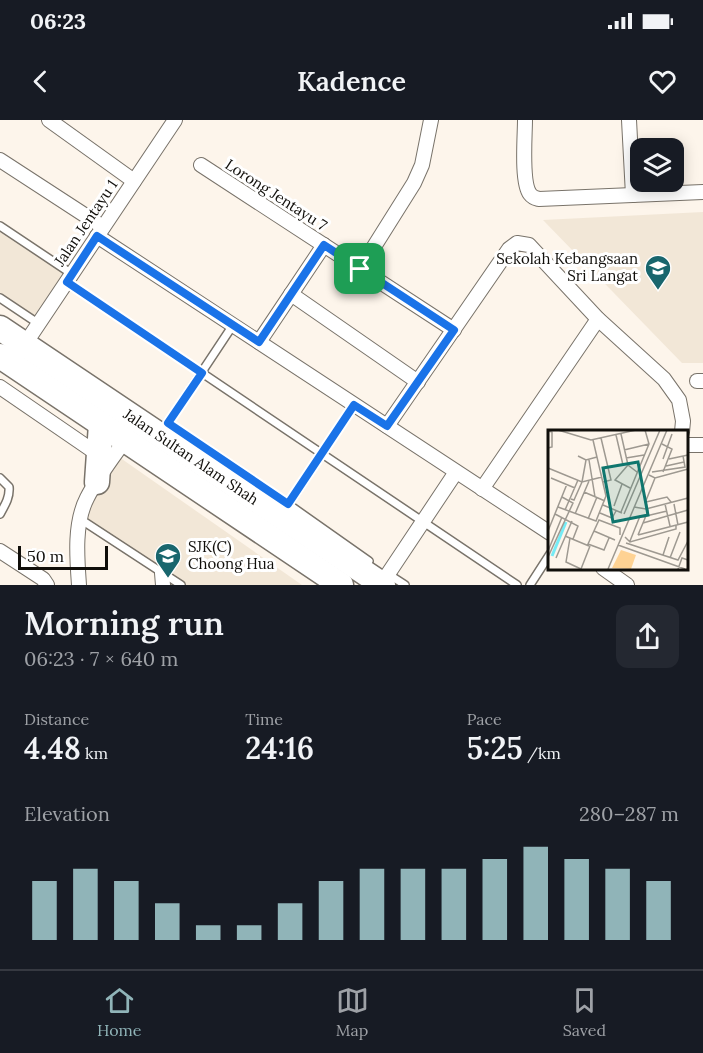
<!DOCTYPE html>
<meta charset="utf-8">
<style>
body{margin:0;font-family:Lora,serif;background:#242831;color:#f1f3f6;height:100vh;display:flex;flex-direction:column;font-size:22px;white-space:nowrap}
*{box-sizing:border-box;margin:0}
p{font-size:20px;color:#9ea1a6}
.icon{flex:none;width:33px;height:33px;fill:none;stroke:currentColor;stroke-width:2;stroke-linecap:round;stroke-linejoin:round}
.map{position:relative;height:465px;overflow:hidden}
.sheet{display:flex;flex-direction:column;background:#171b24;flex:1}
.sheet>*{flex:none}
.buttons{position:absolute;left:630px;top:18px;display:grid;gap:12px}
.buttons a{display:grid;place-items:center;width:54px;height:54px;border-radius:12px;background:#171b24;box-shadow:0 3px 15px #0003;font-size:30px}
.scale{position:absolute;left:18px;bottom:15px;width:90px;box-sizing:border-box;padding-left:6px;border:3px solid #100e0a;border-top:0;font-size:16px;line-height:21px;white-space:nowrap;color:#100e0a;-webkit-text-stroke:4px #fff;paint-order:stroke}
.pin{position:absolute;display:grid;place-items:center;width:51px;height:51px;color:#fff;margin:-26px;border-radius:12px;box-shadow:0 3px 9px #0006}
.round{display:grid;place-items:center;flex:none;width:63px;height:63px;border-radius:12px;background:#242831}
.summary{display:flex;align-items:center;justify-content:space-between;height:102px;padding:0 24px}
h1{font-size:33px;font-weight:600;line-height:45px}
.metrics{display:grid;grid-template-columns:repeat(3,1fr);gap:9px;height:102px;padding:6px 24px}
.metrics div{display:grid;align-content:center}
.metrics b{font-size:30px;font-weight:600}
.metrics small{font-size:16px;font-weight:400}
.metrics p{font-size:16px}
.chart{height:168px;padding:12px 24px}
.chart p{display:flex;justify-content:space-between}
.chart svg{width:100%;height:108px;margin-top:6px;stroke:#90b4b8;stroke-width:6}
.status{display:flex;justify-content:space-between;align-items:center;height:42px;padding:0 30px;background:#171b24;direction:ltr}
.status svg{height:16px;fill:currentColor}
header{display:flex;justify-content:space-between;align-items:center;height:78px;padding:0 24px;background:#171b24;font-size:27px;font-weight:600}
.tab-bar{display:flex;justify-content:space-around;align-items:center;height:84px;border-top:2px solid #363941;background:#171b24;font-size:16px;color:#9ea1a6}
.tab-bar a{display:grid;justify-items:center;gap:3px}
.tab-bar .active{color:#90b4b8}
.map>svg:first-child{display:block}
.built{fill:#f2e7d7}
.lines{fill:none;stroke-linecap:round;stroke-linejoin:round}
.lane-casing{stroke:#79736a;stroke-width:10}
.street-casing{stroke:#79736a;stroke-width:16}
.highway-casing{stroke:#79736a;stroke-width:27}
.lane{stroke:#fff;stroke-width:7}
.street{stroke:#fff;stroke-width:14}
.highway{stroke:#fff;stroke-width:24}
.route-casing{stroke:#fff;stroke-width:12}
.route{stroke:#1a73e8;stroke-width:8}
.labels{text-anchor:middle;stroke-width:6;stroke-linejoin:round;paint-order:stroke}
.street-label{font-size:15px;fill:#100e0a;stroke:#fff}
.poi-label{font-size:15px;fill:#100e0a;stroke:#fff;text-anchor:end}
.inset-river{fill:none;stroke:#75ebf5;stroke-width:3}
.inset-road{fill:none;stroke:#9e9991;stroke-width:1.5}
.view{fill:#0f766e;fill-opacity:0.15;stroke:#0f766e;stroke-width:3}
.inset-edge{fill:none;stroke:#100e0a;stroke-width:3}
</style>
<div class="status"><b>06:23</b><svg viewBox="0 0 49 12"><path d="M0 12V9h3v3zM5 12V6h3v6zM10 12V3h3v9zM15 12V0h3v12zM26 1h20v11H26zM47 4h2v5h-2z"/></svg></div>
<header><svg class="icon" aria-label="back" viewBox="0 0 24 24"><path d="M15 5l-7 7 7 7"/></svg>Kadence<svg class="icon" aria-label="heart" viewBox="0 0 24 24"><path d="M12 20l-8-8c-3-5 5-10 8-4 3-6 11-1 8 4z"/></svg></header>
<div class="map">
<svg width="703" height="465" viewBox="0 0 703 465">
<rect width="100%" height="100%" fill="#fdf5eb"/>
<g class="built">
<path d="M703 92V243H682L543 100Z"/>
<path d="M0 110 67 154 38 199 0 173Z"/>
<path d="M119 337 302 465H185L85 398 90 380Z"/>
</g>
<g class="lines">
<g class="lane-casing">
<g id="lane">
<path d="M0 106 72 154"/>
<path d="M67 162 517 465"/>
<path d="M0 178 39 204"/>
<path d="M168 303 288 384 369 441"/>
<path d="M166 306 233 205"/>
<path d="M0 358 9 367C10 377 5 385 0 394"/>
<path d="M286 388 354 285"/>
<path d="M80 399 181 465"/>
<path d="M388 454 405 465"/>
<path d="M530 465 550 434"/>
</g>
</g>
<g class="street-casing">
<g id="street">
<path d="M49 0 134 61"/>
<path d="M525 0C525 16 521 62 530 74 533 78 535 78 539 79L703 72"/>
<path d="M629 0 633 75"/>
<path d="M0 40 103 107"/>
<path d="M201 45 454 210"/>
<path d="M97 116 550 413"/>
<path d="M360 149 414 63 422 45 431 0"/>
<path d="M291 174 418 262"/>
<path d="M259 222 324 125"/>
<path d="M21 230 175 0"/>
<path d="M697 261H703"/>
<path d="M0 267 99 335"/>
<path d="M387 306 509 129 517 123 529 125 598 199 664 259 679 280 683 301 682 312"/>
<path d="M686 325H703"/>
<path d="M482 369 598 199"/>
<path d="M0 431 43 459 47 465"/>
<path d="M603 448 627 465"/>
<path d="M162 453 163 465"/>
<path d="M388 454 456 352"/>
<path d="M79 465C77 438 74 403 87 378 98 356 114 336 128 316"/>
</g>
</g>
<g class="highway-casing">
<g id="highway">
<path d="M0 208 383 465"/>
<path d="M0 236 341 465"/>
<path d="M97 362 101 304"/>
</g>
</g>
<use href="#lane" class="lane"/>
<use href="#street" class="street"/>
<use href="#highway" class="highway"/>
</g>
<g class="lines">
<g class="route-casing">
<path id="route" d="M97 116 259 222 324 125 454 210 387 306 354 285 288 384 168 303 202 253 67 162Z"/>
</g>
<use href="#route" class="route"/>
</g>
<defs>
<g id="school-pin" transform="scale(1.35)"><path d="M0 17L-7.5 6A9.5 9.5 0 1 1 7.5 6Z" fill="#19666d" stroke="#fff"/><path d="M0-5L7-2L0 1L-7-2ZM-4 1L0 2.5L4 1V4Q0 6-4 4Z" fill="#fff"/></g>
</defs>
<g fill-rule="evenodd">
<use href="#school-pin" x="658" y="148"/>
<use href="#school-pin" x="168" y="436"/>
</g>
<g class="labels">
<g class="street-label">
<text transform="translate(276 75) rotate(33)" y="5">Lorong Jentayu 7</text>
<text transform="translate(86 103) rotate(-56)" y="5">Jalan Jentayu 1</text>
<text transform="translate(191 337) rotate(34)" y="5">Jalan Sultan Alam Shah</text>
</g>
<g class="poi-label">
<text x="638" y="144">Sekolah Kebangsaan<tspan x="638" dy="17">Sri Langat</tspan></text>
<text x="188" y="432" text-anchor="start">SJK(C)<tspan x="188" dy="17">Choong Hua</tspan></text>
</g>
</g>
<g transform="translate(548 310)">
<rect width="140" height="140" fill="#fdf5eb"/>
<path d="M73 120 88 125 83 139 64 138Z" fill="#fed293"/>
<path class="inset-river" d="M4 126 18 92"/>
<path class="inset-road" d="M10 0 43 10 88 0M0 1 4 2V17L0 18M73 4 80 35 89 42M68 5 75 35M53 8 63 50 55 52M114 14 124 19 115 42M76 20 101 14M30 26 38 30 49 27M78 28 96 25M115 29 124 4M121 29 140 25M41 30 47 67M80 35 67 50 82 58M118 36 136 32M0 38 34 52 54 47M104 42 137 37 135 26M101 45 107 48 140 39M3 48 27 58M34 52 38 30M36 62 57 71M23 69 26 70 34 52M98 72 119 67 123 72M97 73 107 48M117 74 122 96M126 74 130 95M55 75 74 83M66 76 74 54M10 77 48 91 58 66 45 10M86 77 98 79 140 68M17 80 30 50M73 82 101 14 97 0M52 83 64 88 68 81M7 84 30 96 25 109M27 84 41 51M76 84 112 0M98 86 119 81M40 89 49 67M95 93 140 80M0 101 19 54M46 101 67 110M90 105 140 92M90 105 100 81 98 72M17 106 41 116M77 107 82 112 128 99V95M22 108 18 132 33 139M61 108 56 120 40 114 51 90 72 98V105M82 111 92 86 97 87M78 113 130 130 140 111M70 115 137 139M0 121 14 87M115 125 121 107M0 127 25 73 14 67M8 128 24 91M122 128 132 102M33 139 42 116M60 139 119 0M130 139 134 128 140 130"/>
<path class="view" d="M90 32 100 85 65 92 55 38Z"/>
<rect width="140" height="140" class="inset-edge"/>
</g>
</svg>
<div class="buttons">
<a><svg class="icon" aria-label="layers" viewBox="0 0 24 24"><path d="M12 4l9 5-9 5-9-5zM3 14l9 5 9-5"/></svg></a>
</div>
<div class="scale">50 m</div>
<div class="pin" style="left:360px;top:149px;background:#1e9e55"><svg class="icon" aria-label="arrive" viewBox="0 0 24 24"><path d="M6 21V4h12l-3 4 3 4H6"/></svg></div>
</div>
<section class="sheet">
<div class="summary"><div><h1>Morning run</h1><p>06:23 · 7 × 640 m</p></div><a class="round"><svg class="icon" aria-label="share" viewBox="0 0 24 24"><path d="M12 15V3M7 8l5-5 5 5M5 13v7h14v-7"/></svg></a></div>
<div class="metrics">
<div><p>Distance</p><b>4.48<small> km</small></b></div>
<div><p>Time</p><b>24:16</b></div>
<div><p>Pace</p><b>5:25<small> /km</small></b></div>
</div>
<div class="chart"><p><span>Elevation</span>280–287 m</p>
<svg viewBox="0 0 160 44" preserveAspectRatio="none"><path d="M5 44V20M15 44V15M25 44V20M35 44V29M45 44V38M55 44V38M65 44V29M75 44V20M85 44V15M95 44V15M105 44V15M115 44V11M125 44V6M135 44V11M145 44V15M155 44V20"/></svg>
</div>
</section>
<nav class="tab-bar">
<a class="active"><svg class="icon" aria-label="home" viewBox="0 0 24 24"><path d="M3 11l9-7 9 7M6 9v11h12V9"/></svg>Home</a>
<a><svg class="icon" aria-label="map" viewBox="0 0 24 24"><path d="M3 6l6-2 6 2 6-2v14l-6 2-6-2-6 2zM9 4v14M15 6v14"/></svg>Map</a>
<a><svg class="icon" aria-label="saved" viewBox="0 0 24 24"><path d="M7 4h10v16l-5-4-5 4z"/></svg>Saved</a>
</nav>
